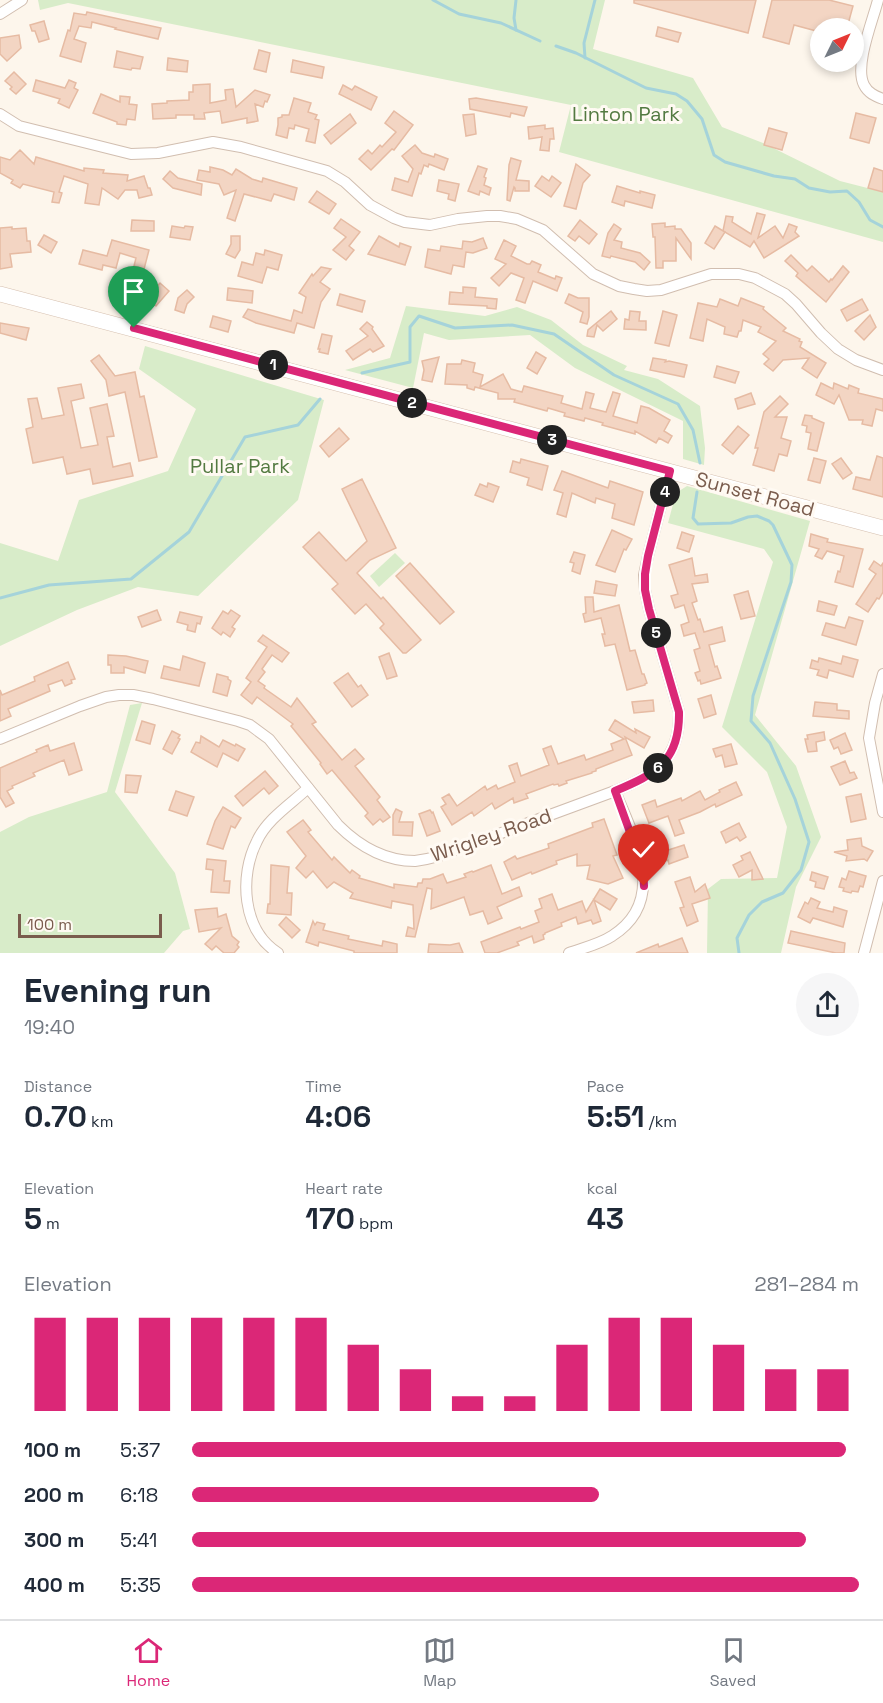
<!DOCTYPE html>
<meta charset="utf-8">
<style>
body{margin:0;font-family:"Space Grotesk",sans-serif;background:#f6f6f7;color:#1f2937;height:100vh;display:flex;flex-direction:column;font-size:22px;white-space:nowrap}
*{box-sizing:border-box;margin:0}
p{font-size:20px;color:#747a83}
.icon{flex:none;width:33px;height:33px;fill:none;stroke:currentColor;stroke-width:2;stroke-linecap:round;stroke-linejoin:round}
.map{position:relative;height:953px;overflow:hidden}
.sheet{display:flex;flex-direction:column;background:#fff;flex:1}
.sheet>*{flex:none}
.needle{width:39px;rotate:47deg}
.buttons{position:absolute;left:810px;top:18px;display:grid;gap:12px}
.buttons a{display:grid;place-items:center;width:54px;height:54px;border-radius:50%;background:#fff;box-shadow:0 3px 9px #0003;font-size:30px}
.scale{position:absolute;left:18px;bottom:15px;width:144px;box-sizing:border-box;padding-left:6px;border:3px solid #7a5c4d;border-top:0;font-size:16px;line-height:21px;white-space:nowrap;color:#7a5c4d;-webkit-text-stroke:4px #fffaf3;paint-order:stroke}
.pin{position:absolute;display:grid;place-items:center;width:51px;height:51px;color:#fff;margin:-62px -26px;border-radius:50% 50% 50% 0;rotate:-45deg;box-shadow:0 0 6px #0007}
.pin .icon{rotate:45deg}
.km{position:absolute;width:30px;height:30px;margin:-15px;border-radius:50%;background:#222;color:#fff;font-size:16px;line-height:30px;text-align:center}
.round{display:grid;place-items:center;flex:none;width:63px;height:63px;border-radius:32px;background:#f6f6f7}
.head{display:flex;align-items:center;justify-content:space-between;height:102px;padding:0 24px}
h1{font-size:33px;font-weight:600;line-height:45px}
.figures{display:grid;grid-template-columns:repeat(3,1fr);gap:9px;height:102px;padding:6px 24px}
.figures div{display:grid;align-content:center}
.figures b{font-size:30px;font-weight:600}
.figures small{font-size:16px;font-weight:400}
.figures p{font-size:16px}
.chart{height:168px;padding:12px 24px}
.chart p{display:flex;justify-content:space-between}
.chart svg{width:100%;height:108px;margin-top:6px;stroke:#db2777;stroke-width:6}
ul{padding:0 24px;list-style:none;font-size:20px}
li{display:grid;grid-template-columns:96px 72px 1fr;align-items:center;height:45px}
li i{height:15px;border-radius:8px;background:#db2777}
.tab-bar{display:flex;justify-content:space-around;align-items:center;height:84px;border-top:2px solid #e0e1e3;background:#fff;font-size:16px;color:#747a83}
.tab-bar a{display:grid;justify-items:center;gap:3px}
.tab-bar .on{color:#db2777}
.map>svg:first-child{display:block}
.green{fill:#d8ecc9}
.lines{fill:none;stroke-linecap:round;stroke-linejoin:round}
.stream{stroke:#a5d3da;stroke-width:3}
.building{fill:#f3d5c3;stroke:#e6bba3;stroke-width:1.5}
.minor-casing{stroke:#d1beb0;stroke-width:12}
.secondary-casing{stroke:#d6c0b0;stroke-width:16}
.minor{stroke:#fff;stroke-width:10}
.secondary{stroke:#fff;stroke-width:15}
.route-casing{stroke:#fff;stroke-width:12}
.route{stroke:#db2777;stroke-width:8}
.labels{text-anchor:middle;stroke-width:6;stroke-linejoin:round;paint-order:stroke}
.park-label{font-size:20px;fill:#537a41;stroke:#fffaf3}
.street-label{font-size:20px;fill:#7a5c4d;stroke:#fffaf3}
</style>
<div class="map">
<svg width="883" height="953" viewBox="0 0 883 953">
<rect width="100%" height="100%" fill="#fdf6ec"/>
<g class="green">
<path d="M38 0H605L593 49 693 78 722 127 763 143 840 181 883 192V242L559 152 571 105 68 3 40 10Z"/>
<path d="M406 306 485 316 517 307 551 320 583 345 627 366 624 370 658 379 700 406 705 448 704 465 683 459V421L575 368 530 335 449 340 424 333 413 388 345 370 390 358Z"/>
<path d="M145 346 324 400 298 500 198 596 138 587 77 610 0 646V543L58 561 79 500 168 471 196 409 139 369Z"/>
<path d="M687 486 810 521 755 715 796 766 821 837 796 887 781 953H707L708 889 721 879 777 878 787 827 767 772 722 727 773 562 764 549 668 523 676 493Z"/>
<path d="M395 553 405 563 379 587 370 576Z"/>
<path d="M142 703 115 792 175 873 190 929 183 931 164 953H0V832L29 817 107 792 130 705Z"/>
</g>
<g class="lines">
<g class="stream">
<path d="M433 0 459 14 501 23 540 41"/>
<path d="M516 30 514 18 516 0"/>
<path d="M556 46 576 53 646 88 676 94 687 101 702 119 714 155 725 162 774 176 795 179 809 188 830 192 847 191 859 202 870 220 883 227"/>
<path d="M585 58 584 43 595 0"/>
<path d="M362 373 410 362V327L419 316 455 328 512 325 554 334 614 375 678 404 693 430 700 463"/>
<path d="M697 492 693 518 698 524 731 523 748 517 757 516 769 521 773 525 792 565 791 582 753 696 751 721 770 743 795 799 809 842 801 870 783 893 762 902 749 915 737 938 739 953"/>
<path d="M0 598 49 585 131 579 189 532 245 437 298 425 320 399"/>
</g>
</g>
<g class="building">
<path d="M634 0H756L748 33 634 3Z"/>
<path d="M772 0H829L853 6 847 28H820V32L794 25 789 44 763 37Z"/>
<path d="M87 12 161 28 158 39 115 29 116 28 92 22 91 28 79 26 74 39 86 43 81 62 60 56 68 30 70 31 74 13 86 15Z"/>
<path d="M44 21 49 39 39 42 35 31H32L30 25Z"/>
<path d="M658 27 681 33 678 42 656 36Z"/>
<path d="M19 35 21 48 7 61 0 54V38Z"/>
<path d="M259 50 270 53 266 72 254 69Z"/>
<path d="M117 51 143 57 140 69 132 68 131 70 114 67Z"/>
<path d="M168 58 188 61 187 72 167 70Z"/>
<path d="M293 60 324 67 322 78 291 72Z"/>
<path d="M14 72 26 84 16 94 10 89 12 87 5 81Z"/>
<path d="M36 80 65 88 69 80 76 83 74 88 78 90 69 108 58 103 60 99 33 91Z"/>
<path d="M210 84V103L226 100 225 90 233 89 236 107 255 90 270 95 267 102 265 101 263 107 255 104 258 121 247 123V118L222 123 220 111 204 113 205 119H194V115H176V118L153 119 152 104 167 103V101L189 100V92H193V85Z"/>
<path d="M343 85 352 90 355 86 377 97 371 110 339 94Z"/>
<path d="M101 94 120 102V96L130 97 129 104 137 105 135 120 127 119 126 125 117 124V122L93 113Z"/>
<path d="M294 98 311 103 308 112 317 115 315 119 319 120 315 143 306 141 309 129 295 125 294 129 289 128 287 138 276 135 278 125V118L282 117V115H289Z"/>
<path d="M476 98 527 107 524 116 511 113 510 117 470 109 469 99Z"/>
<path d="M394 111 413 125 394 150 392 149 371 170 359 159 368 150 372 154 380 145 382 147 396 132 385 123Z"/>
<path d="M856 113 876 118 869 143 850 138Z"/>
<path d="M350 114 356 123 331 144 324 135Z"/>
<path d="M474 114 476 134 466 136 463 115Z"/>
<path d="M545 125V129L553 128 554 139H550L549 151 540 150 542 137 529 139 528 127Z"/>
<path d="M769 128 787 133 782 150 764 145Z"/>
<path d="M415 145 422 153 434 157 435 154 448 159 444 170 429 164 428 167 424 165 421 174 419 173 412 196 392 190 395 178 408 182 413 169 402 156Z"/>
<path d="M20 150 34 164 36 157 84 171V168L104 170 103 173 128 175 127 181 144 176 148 188H150L152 195 139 198 137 190H125L118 199 102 188 99 205 85 203 88 184 64 176 59 192 62 193 59 203 52 202 54 192 23 184 20 188 11 183 13 180 0 173V157L10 160Z"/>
<path d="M511 158 521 161 516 180 529 181V191H515V188L514 187 510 201 507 200 509 165Z"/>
<path d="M576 164 590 175 583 183 576 209 564 206Z"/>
<path d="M478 166 487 169 484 177 486 178 484 185 491 188 489 195 480 191 479 195 468 191Z"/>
<path d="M210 167 223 170 232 175 236 169 252 179 262 182 263 178 297 188 294 200 274 194 271 201 244 194 235 221 227 218 236 190 224 195 219 184 197 180 199 170 210 172Z"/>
<path d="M874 168 883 171V192L868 188Z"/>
<path d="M170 171 178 178 202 184 201 195 173 188 163 179Z"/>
<path d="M542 176 549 181 552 176 561 183 551 197 535 186Z"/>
<path d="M439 180 459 184 455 201 448 199 449 194 437 191Z"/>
<path d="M617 186 640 193V191L655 195 652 208 625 201 624 206 612 202Z"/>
<path d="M317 191 336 204 329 214 309 202Z"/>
<path d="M757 213 765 215 758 238 775 226 783 238 789 224 797 227 795 232 799 236 764 258 754 241 750 247 723 231 726 216 733 217 732 222 751 234Z"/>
<path d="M341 219 360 232 349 246 354 250 346 260 333 250 346 237 334 228Z"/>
<path d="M132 220 154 221V231H131Z"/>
<path d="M580 220 597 234 589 244 579 236 575 241 568 236Z"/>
<path d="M665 223V227L675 226V229H681L691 243V259L676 238V261H663V268H656L655 237H653L652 224Z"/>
<path d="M614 224 621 229 614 240 622 242 621 248 640 253 650 262 644 270 635 262 611 256 610 258 602 256 608 233Z"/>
<path d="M172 226 184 228 185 226 193 227 190 240 170 237Z"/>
<path d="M715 226 725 232 714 249 705 243Z"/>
<path d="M12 227V229L26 228 27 241H30L31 252 10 254 12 267 0 269V228Z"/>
<path d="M44 235 57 242 51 253 38 245Z"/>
<path d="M231 236H240V250L235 258 226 254 231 244Z"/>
<path d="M379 236 399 247 400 243 411 247 405 265 368 254Z"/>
<path d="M483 238 487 248 473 253 466 252 464 267 453 265 451 274 425 267 428 249 440 251 441 246 462 249 463 241 472 242Z"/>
<path d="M112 240 149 250 137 296 118 292 121 280 133 283 137 267 134 266 136 258 120 253 116 268 103 265 102 270 79 264 83 250 107 256Z"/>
<path d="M504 240 516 246 511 256 527 264H530L532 261 541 265 538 272 555 279 556 276 562 278 557 291 533 281 525 303 516 300 524 278 511 273 499 286 491 278 506 264 495 259Z"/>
<path d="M265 250 282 255 278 270 267 267 262 283 238 276 242 262 253 265 256 253 264 255Z"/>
<path d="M791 255 807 271 812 266 829 282 831 279 832 280 843 266 849 272 826 302 796 276 798 273 785 261Z"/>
<path d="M321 267 331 269 320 282 330 289 321 302 314 328 297 323 294 333 256 323 243 317 248 309 291 321 294 310 302 313 306 297 299 293 312 274 313 276Z"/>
<path d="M160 283 169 291 156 306 147 298Z"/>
<path d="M463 287 476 288 475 297 497 299 496 309 487 308V306L449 304 450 292 463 293Z"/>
<path d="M228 288 253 291 252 303 227 300Z"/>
<path d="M187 290 194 297 187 304 184 313 175 310 178 298Z"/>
<path d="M340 294 365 301 362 312 337 305Z"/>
<path d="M569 294 578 298H589V317L587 324 580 322 583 312 565 303Z"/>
<path d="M741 298 764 307 763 309 786 328 783 331 800 339 799 341 802 342 800 347 826 363 817 378 802 368 809 358 783 360 773 371 764 364 769 359 763 354 776 341 758 332 761 327 743 320 741 331H739L737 337 724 334 725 327 707 319 703 341 690 338 698 303 717 307 720 299 738 306Z"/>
<path d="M862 299 868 310 847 321 841 310Z"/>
<path d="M611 311 617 319 603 331 597 325 594 337 587 336 588 330Z"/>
<path d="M630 311 640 312 639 321H646V330L624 329 625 319 629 320Z"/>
<path d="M663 311 677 315 669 346 655 343Z"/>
<path d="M870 315 876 327 864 340 855 331Z"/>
<path d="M213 316 231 321 228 332 210 327Z"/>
<path d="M367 322 373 327 372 329 384 346 373 352 370 349 353 360 346 351 368 336 360 329Z"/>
<path d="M0 323 29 328 26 340 0 333Z"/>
<path d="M322 334 332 336 328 354 319 352 320 349H318Z"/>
<path d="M536 352 546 358 537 374 527 368Z"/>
<path d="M99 355 115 376 135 372 140 397 144 396 157 457 139 461 125 392 109 396 106 380 91 361Z"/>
<path d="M439 357 432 382 422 380 424 370 422 361Z"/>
<path d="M653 358 666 360 665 362 669 361 687 365 684 377 650 370Z"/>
<path d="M462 360 475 363 473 372 483 375 480 387 503 374 511 389 522 392 524 386 563 396 561 403 582 409 586 392 594 394 590 408 606 412 613 392 620 394 613 416 637 423 641 406 649 408 670 420 664 431 672 436 668 443 659 438 656 443 635 431V434L602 425 603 423 585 418 584 421 564 416 565 413 548 408 547 411 514 402 515 399H498V393L475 387 474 390 467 388V385L445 384 447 364H461Z"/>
<path d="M717 366 739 372 735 383 714 377Z"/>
<path d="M821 383 833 389 834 383 848 389 849 385 859 389 858 393 883 399V411L876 409 872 426 862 424 863 420H849L839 395 834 404 816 395Z"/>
<path d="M81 384 84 398 71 401 81 448 98 445 90 408 107 404 114 436 107 437 113 467 130 463 133 476 93 484 90 469 67 474 63 457 33 463 26 429 33 427 28 399 37 398 42 419 64 415 58 388Z"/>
<path d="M751 393 755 404 738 409 735 399Z"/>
<path d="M780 396 788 404 775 417H787L781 438 791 441 787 456 779 454 774 471 753 465 758 448H755L764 412Z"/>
<path d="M805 415 812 416V418L824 423 817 451 808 449 811 433 806 432 807 426 802 425Z"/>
<path d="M738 426 749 435 733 454 722 445Z"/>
<path d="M339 428 349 439 329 457 320 446Z"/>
<path d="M877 456 883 458V497L853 489 856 477 870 480Z"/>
<path d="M814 458 826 461 820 483 808 480Z"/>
<path d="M841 458 852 473 843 479 832 464Z"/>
<path d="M521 459 548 466 542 490 527 485 529 478 510 472 513 461 520 463Z"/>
<path d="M562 471 608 488 610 481 643 492 634 525 612 518 615 504 596 498 595 503 572 493 566 517 557 514 563 493 554 490Z"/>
<path d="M362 479 396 548 370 560 357 573 381 599 383 597 421 640 406 653H403L380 628 384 624 366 604 355 614 332 589 338 584 303 547 319 532 346 561 367 541 342 489Z"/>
<path d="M488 483 499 487 493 502 475 495 480 484 487 487Z"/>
<path d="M612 530 632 539 626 550 624 549 615 572 596 565Z"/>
<path d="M682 532 694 536 689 552 677 548Z"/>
<path d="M811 534 828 539 827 542 863 549 853 587 835 582 838 571 840 572 844 556 827 551 822 559 815 556 819 549 809 546Z"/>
<path d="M574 552 585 555 580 574 572 571 574 563 570 562Z"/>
<path d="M692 558 695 576 707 574 708 582 692 584 697 601 692 603 698 620 700 619 704 632 722 627 725 641 709 645 715 667 717 666 721 678 701 684 700 680 698 681 695 673 700 671 694 650 700 648 695 633 684 636 681 625 689 622 684 605 675 608 671 596 678 594 669 565Z"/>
<path d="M874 561 881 566 883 563V592L879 599 877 598 868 612 856 604 876 574 869 569Z"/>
<path d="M410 563 454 612 440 624 396 576Z"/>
<path d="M596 581 617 585 615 596 594 593Z"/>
<path d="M748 591 755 616 741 619 734 595Z"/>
<path d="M585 597H593L594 612 619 605 630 651 635 650 642 674H644L647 683 645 684V685L627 690 615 644 605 646 602 634H605L601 618 585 622 583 614 586 613Z"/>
<path d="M819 601 837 606 834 615 817 611Z"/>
<path d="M157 610 161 620 142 627 138 617Z"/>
<path d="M231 610 240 616 232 627 235 629 230 637 223 632 221 635 212 628 223 611 228 614Z"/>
<path d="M180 612 202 617 200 624 197 623 195 632 187 630 188 625 177 622Z"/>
<path d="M849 617 863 621 856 645 822 635 826 623 845 628Z"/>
<path d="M263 635 289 653 282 662 272 655 262 669 265 672 258 681 265 686 264 688 291 707 297 698 316 722 312 724 342 760 355 749 364 759 355 766 380 797 377 800 390 817 383 822 380 819 373 825 365 816 368 813 332 770 327 774 320 764 321 763 291 726 293 724 257 697 252 704 241 695 251 682 246 678 267 647 258 641Z"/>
<path d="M389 653 397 676 387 679 379 657Z"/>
<path d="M108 655 126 656 148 661 145 673 124 667V673H111V665H108Z"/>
<path d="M183 656 205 663 199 686 161 678 164 666 180 670Z"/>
<path d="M843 656 858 660 853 677 829 670 827 678 817 675 819 670 810 668 812 660 818 662 819 658 841 664Z"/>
<path d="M68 662 75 679 71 680 72 683 65 686 62 680 48 685 50 691 8 709 11 716 0 721V690L2 695 35 681 34 677Z"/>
<path d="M348 673 358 687 361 685 368 695 352 707 334 683Z"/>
<path d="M217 674 228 677V679L231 681 227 696 213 692Z"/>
<path d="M711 695 716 714 704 718 698 699Z"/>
<path d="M653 700 654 711 634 713 632 702Z"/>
<path d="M815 702 837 704V710L849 711V719L813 716Z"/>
<path d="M615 720 636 733 635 729 650 737 644 748 625 737 632 755 596 769V771L592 772V773L566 781 567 783 559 786 558 784 554 785 553 784 526 794 528 798 514 803 513 798 495 809 492 803 474 816 472 812 452 825 441 807 446 804 442 798 449 794 457 806 485 786 487 790 496 785 498 789 515 782 509 766 517 763 521 776 549 765 543 749 551 746 558 764 584 755 586 760 613 750 611 744 624 739 609 730Z"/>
<path d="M142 721 155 725 150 744 136 740Z"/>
<path d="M172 731 180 735 178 738 180 739 172 754 163 749Z"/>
<path d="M824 732 825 740 816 742 817 751 808 752 805 739H808L807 735Z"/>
<path d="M845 733 852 750 841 754 838 747 834 749 830 740Z"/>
<path d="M201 736 219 747 223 740 235 746 236 744 245 749 238 761 223 753 217 767 191 752 196 742 200 743Z"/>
<path d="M74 743 82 770 69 775 64 760 33 773 35 776 12 786 13 788 7 791 14 803 6 807 0 797V768L37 752 36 750 48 745 50 751Z"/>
<path d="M731 744 737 764 725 767 722 755 716 757 713 749Z"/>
<path d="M845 761 850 773 854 772 857 778 840 785 831 767Z"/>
<path d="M265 771 278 786 269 794 264 788 243 806 235 796Z"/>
<path d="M126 775 141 776 137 793 125 792Z"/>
<path d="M736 782 742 795 716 807 715 804 700 812 679 820 684 833 675 836 668 816 649 823 642 805 655 800 657 807 681 798 682 801 700 791 705 800 720 792 719 790Z"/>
<path d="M176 791 194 797 187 816 169 810Z"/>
<path d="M861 794 866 819 851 822 846 797Z"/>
<path d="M223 807 241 818 235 828 231 826 223 849 207 844 215 821Z"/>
<path d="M396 809 402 812 399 822H413L412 836 393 835V815Z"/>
<path d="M430 810 432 813 433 812 440 831 427 836 419 814Z"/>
<path d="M604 819 617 855 613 856 623 878 608 884 587 879 590 865 577 866V854L556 861 557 864 532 874 531 872 512 880 504 862 515 856 517 859 549 848 548 844 593 827 592 823Z"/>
<path d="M303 820 311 830 308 832 332 860 334 857 350 873 352 870 360 876 359 878 394 888V884L417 887 418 883H422L423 879H430L443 874 447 883 466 877 464 874 472 871 473 872 491 865 502 894 519 887 522 896 497 907 502 918 488 924 483 911 470 915 464 897 431 909 432 889 427 888 415 937 406 936 408 927 414 929 413 905 392 901 391 908 350 898 353 893 334 882 327 888 313 871 306 878 296 868 306 856 287 832Z"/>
<path d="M739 823 746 837 740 841 737 837 726 843 721 832Z"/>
<path d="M861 838 862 846 873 851 867 861 864 859 846 861 847 856 834 852 848 850 847 840Z"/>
<path d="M684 845 688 857 669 864 668 860 665 861 662 852Z"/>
<path d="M750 852 751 854 763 879 752 880V870L739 877 733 865 743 860 741 856Z"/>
<path d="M207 859 226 861 224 881H230L229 893 211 892 213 870 206 869Z"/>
<path d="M271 865 289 867 287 893H292L291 915 267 913 268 904H270Z"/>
<path d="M849 871 866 876 863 887 860 886 858 892 852 891 851 893 843 891 844 888 839 887 842 878 846 880Z"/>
<path d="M812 872 828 877 824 889 815 887 816 882 810 880Z"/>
<path d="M690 877 695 892 705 884 710 898 692 904 698 921 687 926 680 908 684 907 675 882Z"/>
<path d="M600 889 617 899 610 910 594 900 601 921 593 924 591 920 578 924 576 917 561 923 562 926 545 933V934L543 935 544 939 534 943 532 936 517 942 519 945 497 953H485L481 942 520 927 521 929 539 922 535 911 542 908 539 899 552 894 558 910 582 901 586 912Z"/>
<path d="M811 898 820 902 817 908 833 912 834 907 847 911 843 927 813 918 810 923 798 917 805 902 808 904Z"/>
<path d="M217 908 218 917 226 914 232 936 239 942 237 945 239 947 234 953H224L216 946 212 950 205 944 221 928 199 932 195 910Z"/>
<path d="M286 917 300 930 292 938 279 925Z"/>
<path d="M313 921 315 925 317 922 325 924 323 930 349 936 348 939 382 946 383 941 397 944V953H354V951L319 942 318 946 306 942Z"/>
<path d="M791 931 845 943 844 953H836L788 943Z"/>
<path d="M682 938 688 953H636L658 944 659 947Z"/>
<path d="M459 943 463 953H428L429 944 450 945Z"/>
</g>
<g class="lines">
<g class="minor-casing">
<g id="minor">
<path d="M878 0C873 20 854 66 864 85 868 93 875 96 883 99"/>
<path d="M0 14 22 0"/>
<path d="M0 114 19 126 131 154 158 153 213 142 241 147 327 171 345 182 370 205 394 218 405 222 430 225 458 219 487 216H500L517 219 543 230 593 274 619 286 634 289 647 291 661 290 711 274H739L755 278 785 294 796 304 821 333 838 349 856 360 883 370"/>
<path d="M883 674 875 703 869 738 883 812"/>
<path d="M0 739 80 706 106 697 119 695H133L153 699 238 721 250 725 269 739 338 825C359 846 385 861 415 861 423 860 432 858 439 856L615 791C656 774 680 760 679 712L649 609 645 590 644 575 648 556 670 471"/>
<path d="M278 953C242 930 239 876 257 841 267 819 291 804 308 788"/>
<path d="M569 953C583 948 600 944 612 936 669 900 634 838 615 791"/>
<path d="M864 953 883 881"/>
</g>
</g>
<g class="secondary-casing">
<path id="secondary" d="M0 294 883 528"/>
</g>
<use href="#minor" class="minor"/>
<use href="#secondary" class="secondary"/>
</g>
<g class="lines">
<g class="route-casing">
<path id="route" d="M134 328 670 471 648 556 645 574V590L649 609 679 712C680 761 656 774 615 791L643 868 644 886"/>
</g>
<use href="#route" class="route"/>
</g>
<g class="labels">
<g class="park-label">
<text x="626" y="121">Linton Park</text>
<text x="240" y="473">Pullar Park</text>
</g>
<g class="street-label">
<text transform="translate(755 494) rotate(15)" y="7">Sunset Road</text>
<text transform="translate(491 835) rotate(-19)" y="7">Wrigley Road</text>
</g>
</g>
</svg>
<div class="buttons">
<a><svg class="needle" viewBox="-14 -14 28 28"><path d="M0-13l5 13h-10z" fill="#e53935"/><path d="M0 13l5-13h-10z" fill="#747a83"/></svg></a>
</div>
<div class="scale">100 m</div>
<div class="pin" style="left:134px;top:328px;background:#1e9e55"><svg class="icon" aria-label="arrive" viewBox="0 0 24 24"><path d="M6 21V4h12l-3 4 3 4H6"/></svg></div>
<div class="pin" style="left:644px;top:886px;background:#d93025"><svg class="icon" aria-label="check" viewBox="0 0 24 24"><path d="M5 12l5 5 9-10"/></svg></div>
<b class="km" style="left:273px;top:365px">1</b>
<b class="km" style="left:412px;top:403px">2</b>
<b class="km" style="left:552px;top:440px">3</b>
<b class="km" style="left:665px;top:492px">4</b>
<b class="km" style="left:656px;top:633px">5</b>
<b class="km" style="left:658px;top:768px">6</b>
</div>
<section class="sheet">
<div class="head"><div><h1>Evening run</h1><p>19:40</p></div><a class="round"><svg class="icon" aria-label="share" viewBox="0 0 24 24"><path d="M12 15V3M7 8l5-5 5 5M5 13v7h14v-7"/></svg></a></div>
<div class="figures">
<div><p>Distance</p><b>0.70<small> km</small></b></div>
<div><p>Time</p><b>4:06</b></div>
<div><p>Pace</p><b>5:51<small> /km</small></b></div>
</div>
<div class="figures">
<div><p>Elevation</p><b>5<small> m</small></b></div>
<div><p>Heart rate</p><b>170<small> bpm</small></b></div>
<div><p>kcal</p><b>43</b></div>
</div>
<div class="chart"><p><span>Elevation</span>281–284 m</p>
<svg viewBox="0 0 160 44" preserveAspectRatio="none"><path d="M5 44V6M15 44V6M25 44V6M35 44V6M45 44V6M55 44V6M65 44V17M75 44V27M85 44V38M95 44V38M105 44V17M115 44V6M125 44V6M135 44V17M145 44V27M155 44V27"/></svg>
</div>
<ul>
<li><b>100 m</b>5:37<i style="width:98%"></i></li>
<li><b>200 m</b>6:18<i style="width:61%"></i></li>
<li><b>300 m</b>5:41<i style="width:92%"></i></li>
<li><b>400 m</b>5:35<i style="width:100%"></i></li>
</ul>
</section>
<nav class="tab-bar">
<a class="on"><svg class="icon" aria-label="home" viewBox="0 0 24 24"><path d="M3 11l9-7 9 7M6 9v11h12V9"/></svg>Home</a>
<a><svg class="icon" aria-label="map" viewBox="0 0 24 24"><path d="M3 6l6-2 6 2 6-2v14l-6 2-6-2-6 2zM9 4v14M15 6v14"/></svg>Map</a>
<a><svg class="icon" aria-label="saved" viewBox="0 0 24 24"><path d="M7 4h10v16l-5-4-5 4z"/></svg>Saved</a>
</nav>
